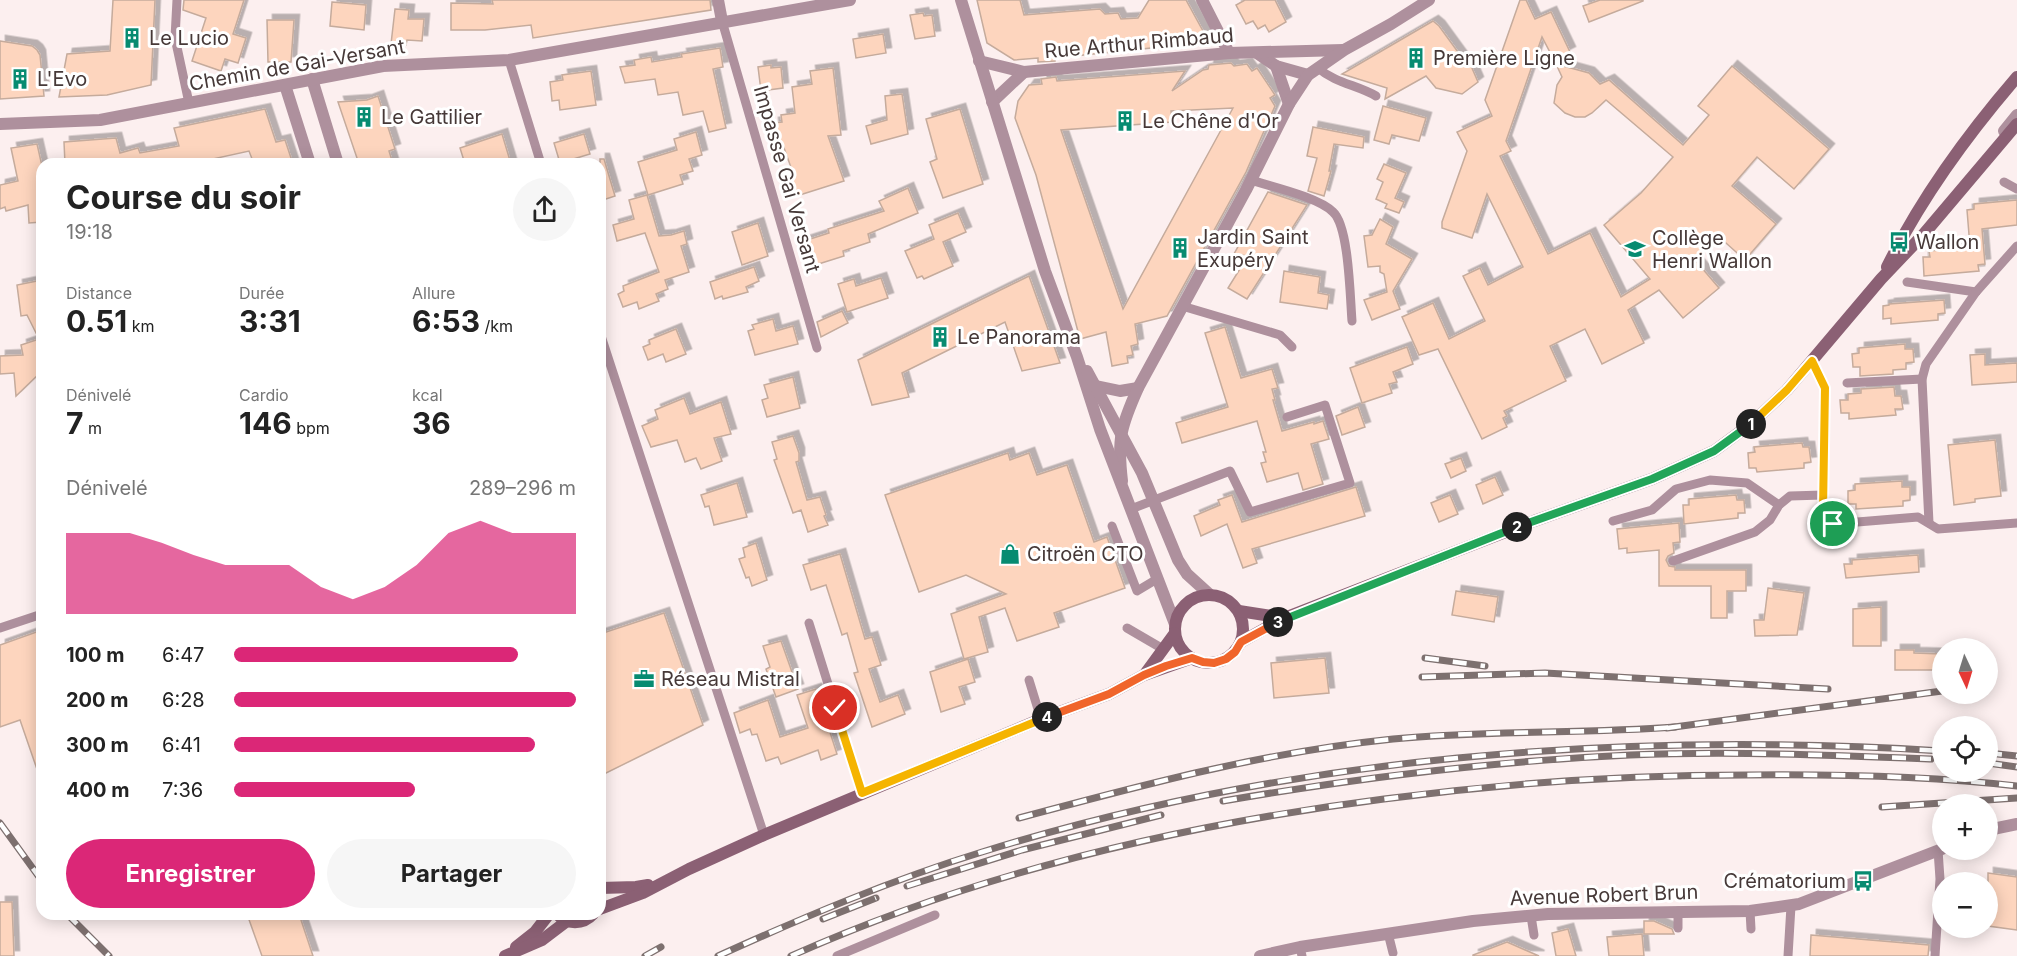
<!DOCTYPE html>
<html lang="fr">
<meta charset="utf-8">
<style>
body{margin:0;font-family:Inter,sans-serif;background:#f6f6f6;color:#222;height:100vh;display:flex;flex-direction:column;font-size:22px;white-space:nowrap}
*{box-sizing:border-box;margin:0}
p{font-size:20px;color:#767676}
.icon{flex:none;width:33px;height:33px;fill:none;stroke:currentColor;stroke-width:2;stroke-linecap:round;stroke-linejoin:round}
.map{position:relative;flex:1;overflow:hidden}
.panel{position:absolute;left:36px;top:158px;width:570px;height:762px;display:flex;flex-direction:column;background:#fff;border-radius:18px;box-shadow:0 3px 15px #0003}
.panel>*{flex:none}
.needle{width:39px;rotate:176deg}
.buttons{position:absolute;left:1932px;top:638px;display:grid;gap:12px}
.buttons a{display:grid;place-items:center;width:66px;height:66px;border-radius:50%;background:#fff;box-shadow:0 3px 15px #0003;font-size:30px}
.pin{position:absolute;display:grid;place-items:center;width:51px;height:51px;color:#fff;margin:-26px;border:3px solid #fff;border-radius:50%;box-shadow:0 2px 6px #0007}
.km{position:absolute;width:30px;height:30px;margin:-15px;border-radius:50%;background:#222;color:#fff;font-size:16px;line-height:30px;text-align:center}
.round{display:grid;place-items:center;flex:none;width:63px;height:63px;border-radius:32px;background:#f6f6f6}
.head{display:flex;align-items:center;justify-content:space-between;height:102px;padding:0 30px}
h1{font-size:33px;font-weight:700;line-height:45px}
.figures{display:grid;grid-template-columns:repeat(3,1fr);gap:9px;height:102px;padding:6px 30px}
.figures div{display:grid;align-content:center}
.figures b{font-size:30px;font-weight:700}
.figures small{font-size:16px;font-weight:400}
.figures p{font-size:16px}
.chart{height:168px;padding:12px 30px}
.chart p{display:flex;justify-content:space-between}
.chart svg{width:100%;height:108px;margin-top:6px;fill:#db2777;opacity:.7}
.cta{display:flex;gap:12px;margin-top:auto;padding:12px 30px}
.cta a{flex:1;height:69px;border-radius:36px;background:#db2777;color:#fff;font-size:24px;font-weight:700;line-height:69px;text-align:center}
.cta a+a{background:#f6f6f6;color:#222}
ul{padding:0 30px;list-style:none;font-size:20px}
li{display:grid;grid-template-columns:96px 72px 1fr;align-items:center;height:45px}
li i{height:15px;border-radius:8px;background:#db2777}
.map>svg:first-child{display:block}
.building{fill:#fdd5be;stroke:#c5ab9c;stroke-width:1.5;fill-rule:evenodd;filter:url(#shadow)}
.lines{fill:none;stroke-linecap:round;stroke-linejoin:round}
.service{stroke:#ae909d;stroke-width:9}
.minor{stroke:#ae909d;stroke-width:12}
.tertiary{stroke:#ae909d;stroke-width:12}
.secondary{stroke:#8b6074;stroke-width:12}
.rail-casing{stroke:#7d706f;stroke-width:7}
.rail{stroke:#fff;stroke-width:4.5;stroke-dasharray:14;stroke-linecap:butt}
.split-1-casing{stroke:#fff;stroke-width:12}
.split-2-casing{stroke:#fff;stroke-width:12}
.split-3-casing{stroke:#fff;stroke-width:12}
.split-4-casing{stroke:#fff;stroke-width:12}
.split-5-casing{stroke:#fff;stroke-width:12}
.split-1{stroke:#f5b400;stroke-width:8}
.split-2{stroke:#22a559;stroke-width:8}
.split-3{stroke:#22a559;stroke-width:8}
.split-4{stroke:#f0652b;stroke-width:8}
.split-5{stroke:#f5b400;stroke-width:8}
.labels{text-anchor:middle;stroke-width:6;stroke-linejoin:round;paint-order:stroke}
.poi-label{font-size:20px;fill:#463938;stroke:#fff;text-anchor:start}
.street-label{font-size:20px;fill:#463938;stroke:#fff}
</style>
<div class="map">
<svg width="2017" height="956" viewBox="0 0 2017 956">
<defs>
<filter id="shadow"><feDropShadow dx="5.5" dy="-5.5" stdDeviation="0" flood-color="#0004"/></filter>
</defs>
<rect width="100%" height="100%" fill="#fcefef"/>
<g class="building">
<path d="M113 0H155L151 85 107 95 59 97 67 54 110 51Z"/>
<path d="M184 0H244L233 34 246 38 238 63 225 59 221 71 192 61 206 18 183 10Z"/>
<path d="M492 0H710L711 10 533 38 531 25 485 30H451V3L493 4Z"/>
<path d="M977 0H1020L1024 15 1100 9 1105 14 1118 13 1121 19 1138 18 1149 0H1186L1209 42 1055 58V61L1038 62V58L1014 60 987 43Z"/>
<path d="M1245 0H1275L1286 22 1269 32 1265 25 1258 29 1253 21 1246 24 1236 5Z"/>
<path d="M1520 0H1526L1535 19 1551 12 1570 52 1554 60 1542 37 1506 141 1511 151 1500 156 1548 254 1590 233 1621 297 1650 279 1604 225 1641 193 1673 157 1606 100 1592 113 1585 117H1575L1565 113 1554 103 1557 85 1562 77 1556 64 1589 73 1600 84 1609 80 1683 145 1709 115 1698 106 1732 66 1829 149 1794 189 1757 157 1732 186 1776 224 1745 260 1717 235 1695 260 1719 288 1683 318 1659 290 1628 310 1644 343 1602 364 1585 329 1550 346 1566 381 1504 411 1507 416 1503 418 1507 427 1482 439 1438 349 1419 355 1402 317 1433 303 1449 339 1485 321 1463 276 1480 268 1488 285 1523 267 1487 194 1472 238 1442 228V222L1467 151 1457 132 1492 116 1485 100Z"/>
<path d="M1600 0H1643V1L1589 22 1583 6Z"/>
<path d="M332 2 366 5 364 30 330 26Z"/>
<path d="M395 9 409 10 408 19H424L422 41 407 40 406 45 391 44Z"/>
<path d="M923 13 924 16 932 15 935 36 915 39 910 15Z"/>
<path d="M267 20H294L291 62H268Z"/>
<path d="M1433 21 1439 26 1463 59H1468L1478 82 1462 94 1436 88 1426 76 1385 99 1387 88 1342 74Z"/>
<path d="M883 34 886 53 856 58 853 39Z"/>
<path d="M0 41 32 46 37 50 40 55 44 96 0 99Z"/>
<path d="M720 48 723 67 713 69 726 128 709 132 703 111 683 115 678 92 658 95 655 79 625 83 620 67 635 65 634 60 651 57 652 62 682 57 681 54Z"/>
<path d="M1231 63 1234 66 1247 64 1252 71 1257 68 1275 95 1270 98 1275 106 1246 172 1167 316 1135 324 1138 344 1131 346 1133 355 1127 356 1128 363 1112 366 1106 332 1080 339 1036 175 1015 118 1018 101 1029 85 1042 84 1041 79 1056 77 1057 81 1185 71 1172 91 1203 70 1208 69 1209 65ZM1233 108 1209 152 1123 309 1061 130 1172 122 1171 111Z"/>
<path d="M771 65V68L781 67 783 88 761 91 758 67Z"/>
<path d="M833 68 841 135 828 136 844 181 787 199 782 183 787 181 785 176 793 173 783 145 776 146 773 123 782 122 781 115 795 113 792 87 812 84 810 71Z"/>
<path d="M591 71 596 105 560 110 559 100 552 101 550 82 563 80 562 75Z"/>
<path d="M902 94 908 134 871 144 866 126 887 120 885 96Z"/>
<path d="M378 96 395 149 389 151 393 164H359L338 102 367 100Z"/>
<path d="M1383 106 1426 118 1419 141 1392 135 1389 144 1374 140Z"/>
<path d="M265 109 276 142 285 140 293 164H254L249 151 190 164H65L64 142 116 138 120 153 138 148 140 153 179 146 174 128Z"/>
<path d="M960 109 983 184 943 198 930 162 937 159 926 119Z"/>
<path d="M1313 127 1364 137 1363 148 1334 144 1329 171H1331L1324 196 1308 191 1317 158 1307 156Z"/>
<path d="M696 132 702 155 689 159 693 171 680 175 683 184 648 195 638 162 677 150 674 139Z"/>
<path d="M502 134 511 164H465L460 148Z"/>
<path d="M584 134 590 154 560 163 554 143Z"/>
<path d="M37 144 42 166V222L29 223 28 205 6 211 5 207 0 209V185L18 181 11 148Z"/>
<path d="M600 159H604L615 196 600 201Z"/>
<path d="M1384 164 1406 173 1395 198 1404 202 1399 213 1385 208 1387 204 1376 199 1383 182 1377 179Z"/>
<path d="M908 188 918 213 868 234 870 242 843 251 844 256 812 266 804 241 829 233 828 229 884 211 879 201Z"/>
<path d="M1268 192 1307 205 1247 299 1228 288 1248 256 1234 254Z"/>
<path d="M647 195 659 236 671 235 684 231 687 244 681 246 689 272 665 280 668 289 656 294 659 301 639 309 637 302 623 307 618 294 624 291 623 286 659 272 645 233 617 241 613 225 634 219 629 200Z"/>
<path d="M2017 200V225L1982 229 1985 264 1978 265 1979 271 1924 276 1923 257H1930L1929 251 1970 247 1967 210 1974 209V204Z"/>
<path d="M958 213 966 232 943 242 953 266 924 279 922 276 917 278 905 251 934 239 929 225Z"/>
<path d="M1380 219 1393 227 1386 244 1412 259 1393 291 1400 309 1372 320 1364 300 1387 292 1384 274 1380 272V266L1368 267 1364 236 1372 235Z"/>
<path d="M758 223 768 256 742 265 732 232Z"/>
<path d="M754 267 759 281 746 287 748 292 723 299 722 296 715 299 710 282Z"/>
<path d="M1284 271 1320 277 1318 293 1329 295 1327 309 1280 302Z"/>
<path d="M1029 276 1060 363 1022 371 1005 322 902 373 909 397 872 405 858 360Z"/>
<path d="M881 278 888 298 847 312 838 284 854 279 856 286Z"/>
<path d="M42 280V371L16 396 14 373 0 374V356L23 355 21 345 39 339 27 315 21 316 17 285Z"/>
<path d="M1944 300 1945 313 1938 314V320L1891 324V318L1883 319V306L1889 305V304Z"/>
<path d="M842 311 848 323 821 337 817 322Z"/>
<path d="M773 319 776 331 793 326 798 344 755 355 748 331 754 329 752 325Z"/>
<path d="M1225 327 1241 378 1272 369 1278 388 1272 389 1275 400H1273L1282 431 1314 422V424L1323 421 1329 439 1311 444 1323 484 1303 490 1298 473 1267 482 1261 463 1266 462 1263 452H1266L1257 421 1182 443 1176 423 1228 407 1205 333Z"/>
<path d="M676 329 686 354 666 362 663 354 648 360 643 347 650 344 649 340Z"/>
<path d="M1905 344V349H1913L1914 362 1906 363V369L1893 370V374L1860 376V367H1853L1852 354 1859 353V348Z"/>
<path d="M1407 347 1413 364 1393 372 1397 382 1389 384 1392 393 1362 403 1350 368Z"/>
<path d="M1985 354V365L2017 363V382L1972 385 1970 355Z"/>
<path d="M793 377 800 408 767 417 762 400 768 398 764 385Z"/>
<path d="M1894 387 1895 396H1901L1903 409H1895L1896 415 1849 419V413H1841L1840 400H1848V394L1861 393V389Z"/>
<path d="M684 398 690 414 721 402 731 434 714 438 722 461 701 469 696 458 685 462 677 440 651 447 642 426 658 419 655 410Z"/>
<path d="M1358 407 1365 427 1342 435 1336 416Z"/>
<path d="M793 436 799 453V461L796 462 807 500 820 497 826 515 824 516 828 525 808 532 801 510 793 513 774 460 777 459 772 442Z"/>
<path d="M1995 440 2001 496 1975 499V502L1954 505 1948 445Z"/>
<path d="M1802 443 1803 447H1809L1811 462 1804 463V468L1757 472 1756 468H1749L1748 453 1755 452 1754 447Z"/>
<path d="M1008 453 1010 460 1029 453 1037 475 1067 465 1094 542 1107 537 1125 588 1054 613 1059 627 1017 641 1005 608 979 617 988 652 964 659 951 614 1006 594 966 575 919 592 885 495Z"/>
<path d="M1461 458 1466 471 1451 478 1445 464Z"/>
<path d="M1495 477 1503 495 1483 504 1476 485Z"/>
<path d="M1902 481V487H1910V500L1903 501V506L1856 509V504H1848V491L1855 490V484Z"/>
<path d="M737 483 747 517 714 525 709 506 705 507 701 495Z"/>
<path d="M1356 487 1365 516 1252 549 1257 563 1243 568 1227 524 1201 536 1194 516 1220 505 1218 500 1232 495 1242 522Z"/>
<path d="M1450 495 1458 514 1439 522 1431 503Z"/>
<path d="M1736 495 1737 500H1744L1745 513H1738V518L1684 524 1683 505H1689V499Z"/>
<path d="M1679 523 1680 542 1673 543 1674 553 1668 556 1666 560 1669 566 1675 567V570H1746V591H1727V618H1711V586H1659V550L1627 553V548L1619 549 1617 529Z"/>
<path d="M756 543 767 580 752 586 749 577 746 578 739 559 745 557 743 548Z"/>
<path d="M840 554 865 639 872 637 881 665 869 669 880 702 898 695 905 714 872 727 854 673 858 672 847 633 842 635 826 585 811 590 803 565Z"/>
<path d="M1918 555 1919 572 1846 578 1844 564H1852V560Z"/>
<path d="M1768 588 1804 593 1797 635 1755 636 1754 620H1764Z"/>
<path d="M1456 591 1498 597 1494 622 1452 615Z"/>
<path d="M1881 607V646H1853V609Z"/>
<path d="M664 613 703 725 600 776V634Z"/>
<path d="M42 630V778H40L20 720 0 727V645Z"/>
<path d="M781 641 798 689 776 697 766 669 770 667 763 646Z"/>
<path d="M1895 650H1914V653L1942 654V670H1895Z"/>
<path d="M1325 658 1329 693 1274 698 1271 663Z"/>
<path d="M968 659 975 682 959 687 965 704 941 712 930 672Z"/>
<path d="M816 689 837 754 821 760 818 750 781 764 778 757 766 761 757 734 752 735 750 729 740 733 734 713 768 700 780 737 808 728 797 695Z"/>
<path d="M1988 873 2017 877V930L1988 926Z"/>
<path d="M0 902H12L14 956H0Z"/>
<path d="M247 914H299L313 956H262Z"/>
<path d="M1644 921H1654L1672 929 1674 934H1644Z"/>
<path d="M1568 929 1576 956H1556L1552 933Z"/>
<path d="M1642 934 1644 956H1609L1607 937Z"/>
<path d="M1811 935 1929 945 1928 956H1810Z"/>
<path d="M1507 942 1539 956H1473V955Z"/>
</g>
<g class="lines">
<g class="service">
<path d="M177 0 175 38 189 103"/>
<path d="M722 21 817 348"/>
<path d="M509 60 541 164"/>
<path d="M1318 68C1335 83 1357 85 1376 96"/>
<path d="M1251 180C1272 187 1318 197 1333 212 1349 226 1350 297 1352 321"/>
<path d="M2004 182 2017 189"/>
<path d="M1907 282 1976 292"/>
<path d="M1182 306 1280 335 1292 347"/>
<path d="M600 333 764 835"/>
<path d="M1812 361 1825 388 1823 509 1825 517 1833 524 1918 517 1938 529 2017 523"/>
<path d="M1847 383 1922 379"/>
<path d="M1131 509 1230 471 1250 512 1350 483 1325 405 1287 417"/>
<path d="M1613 521 1652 510 1676 489 1710 480 1747 483 1779 505"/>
<path d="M1929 523 1922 379 1926 364 1976 292 2017 246"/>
<path d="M1112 526 1137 591 1157 579"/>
<path d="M1673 561 1755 532 1770 520 1779 505 1790 496 1823 495"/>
<path d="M809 623 862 793"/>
<path d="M0 628 42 614"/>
<path d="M1127 628 1163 649"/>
<path d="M1029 680 1041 719"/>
<path d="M1750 911 1751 929"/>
<path d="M1531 916 1534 935"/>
<path d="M1678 928V911"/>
<path d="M1388 933 1393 953"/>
<path d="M1300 947 1302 956"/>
<path d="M837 956 935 915"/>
<path d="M1788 956 1791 906"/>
<path d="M1935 956 1940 879 1938 850"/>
</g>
<g class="minor">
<path d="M718 0 722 21"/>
<path d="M1202 0 1229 53"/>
<path d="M1257 53 1276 66 1308 75"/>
<path d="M979 61 1024 72 1229 53 1343 50"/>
<path d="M1276 66 1289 104"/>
<path d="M312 79 338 164"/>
<path d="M285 85 310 164"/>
<path d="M992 102 1024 72"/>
<path d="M0 124 100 120 383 66 509 60 850 0"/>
<path d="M2004 131 2017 115"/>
<path d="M1096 386 1120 391 1138 388"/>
<path d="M1122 481C1117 439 1121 426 1138 388L1246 190 1289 104 1308 75 1344 50 1391 24 1429 0"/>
</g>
<g class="tertiary">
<path d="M961 0 1045 271 1077 357 1100 429 1175 624"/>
<path d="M1087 371 1142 473 1178 560 1187 574 1209 594"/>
<path d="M1988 830 2017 824"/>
<path d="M1260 956 1300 947 1473 921 1548 914 1750 911 1799 904 1942 849"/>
</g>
<g class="secondary">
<path d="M1887 267C1921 198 1967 135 2017 77"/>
<circle cx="1209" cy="629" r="34"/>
<path d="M1239 611 1284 618"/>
<path d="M1241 642 1284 618 1534 521 1652 479 1714 451 1752 423 1787 390 1881 279 1923 235 2017 124"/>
<path d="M1145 674 1175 633"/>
<path d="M600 888 636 887 648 885"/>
<path d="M600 909 643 893 689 869 764 835 1041 719 1109 694 1144 675 1192 658"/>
<path d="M557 914C567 925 583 925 593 914"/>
<path d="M516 947 535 932 549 914"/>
<path d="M505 956 542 940 567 921"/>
</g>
<g class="rail-casing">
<g id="rail">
<path d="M1425 658 1485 666"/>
<path d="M1422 677 1545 673 1828 689"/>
<path d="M1667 728 1942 691"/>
<path d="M1988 753 2017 756"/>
<path d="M1988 763 2017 767"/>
<path d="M1223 801C1357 778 1493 761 1630 755 1730 751 1830 755 1931 759"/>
<path d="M1882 807 2017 798"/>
<path d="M1019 818C1142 785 1265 752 1393 739 1487 730 1581 734 1675 727"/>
<path d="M0 823 42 881"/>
<path d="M907 886 1022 850 1161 815"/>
<path d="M67 914 109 956"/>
<path d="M823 919 876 898"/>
<path d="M645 956 661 947"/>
<path d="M718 956C804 917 891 880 982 852 1291 756 1621 731 1942 751"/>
<path d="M791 956C979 872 1180 825 1384 799 1505 783 1626 775 1747 775 1837 774 1927 776 2017 786"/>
</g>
</g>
<use href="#rail" class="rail"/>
</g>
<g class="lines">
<g class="split-1-casing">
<path id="split-1" d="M1751 424 1787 390 1812 361 1825 388 1823 509 1825 517 1833 524"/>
</g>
<g class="split-2-casing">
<path id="split-2" d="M1517 527 1652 479 1714 451 1751 424"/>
</g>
<g class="split-3-casing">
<path id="split-3" d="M1278 622 1517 527"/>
</g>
<g class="split-4-casing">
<path id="split-4" d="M1047 717 1109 694 1144 675 1166 666 1192 658 1203 662 1214 663 1226 659 1235 652 1241 642 1278 622"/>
</g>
<g class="split-5-casing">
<path id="split-5" d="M835 708 862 793 1047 717"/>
</g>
<use href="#split-1" class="split-1"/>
<use href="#split-2" class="split-2"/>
<use href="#split-3" class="split-3"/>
<use href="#split-4" class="split-4"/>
<use href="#split-5" class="split-5"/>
</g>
<defs>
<g id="building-bare" transform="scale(1.62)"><path d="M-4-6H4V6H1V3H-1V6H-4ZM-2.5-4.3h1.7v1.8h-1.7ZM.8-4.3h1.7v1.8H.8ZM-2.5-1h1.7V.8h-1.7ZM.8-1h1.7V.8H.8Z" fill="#078b71" stroke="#fff" stroke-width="2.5" paint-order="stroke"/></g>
<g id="bus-bare" transform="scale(1.62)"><path d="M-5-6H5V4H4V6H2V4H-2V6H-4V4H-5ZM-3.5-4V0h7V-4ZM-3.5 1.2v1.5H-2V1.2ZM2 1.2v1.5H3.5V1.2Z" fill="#078b71" stroke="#fff" stroke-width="2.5" paint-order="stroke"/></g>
<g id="school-bare" transform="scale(1.62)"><path d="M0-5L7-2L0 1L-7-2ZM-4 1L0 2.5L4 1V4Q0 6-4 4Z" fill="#078b71" stroke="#fff" stroke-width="2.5" paint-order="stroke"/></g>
<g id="shop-bare" transform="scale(1.62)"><path d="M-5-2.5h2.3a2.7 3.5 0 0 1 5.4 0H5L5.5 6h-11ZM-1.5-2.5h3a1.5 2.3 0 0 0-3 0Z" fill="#078b71" stroke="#fff" stroke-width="2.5" paint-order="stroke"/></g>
<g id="office-bare" transform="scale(1.62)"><path d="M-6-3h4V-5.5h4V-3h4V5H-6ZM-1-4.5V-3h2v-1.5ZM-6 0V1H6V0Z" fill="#078b71" stroke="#fff" stroke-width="2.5" paint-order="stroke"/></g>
</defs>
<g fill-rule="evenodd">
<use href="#building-bare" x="132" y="38"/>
<use href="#building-bare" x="1416" y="58"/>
<use href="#building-bare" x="20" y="79"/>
<use href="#building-bare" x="364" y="117"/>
<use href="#building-bare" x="1125" y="121"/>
<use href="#bus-bare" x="1899" y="242"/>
<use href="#building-bare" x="1180" y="248"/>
<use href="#school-bare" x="1635" y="249"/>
<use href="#building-bare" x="940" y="337"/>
<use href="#shop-bare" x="1010" y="554"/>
<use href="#office-bare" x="644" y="679"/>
<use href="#bus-bare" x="1863" y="881"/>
</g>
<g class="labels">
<g class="poi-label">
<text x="149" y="45">Le Lucio</text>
<text x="1433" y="65">Première Ligne</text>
<text x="37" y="86">L'Evo</text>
<text x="381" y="124">Le Gattilier</text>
<text x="1142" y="128">Le Chêne d'Or</text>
<text x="1197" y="244">Jardin Saint<tspan x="1197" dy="23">Exupéry</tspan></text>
<text x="1652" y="245">Collège<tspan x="1652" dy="23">Henri Wallon</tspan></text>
<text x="1916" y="249">Wallon</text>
<text x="957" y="344">Le Panorama</text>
<text x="1027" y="561">Citroën CTO</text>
<text x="661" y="686">Réseau Mistral</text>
<text x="1846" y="888" text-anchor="end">Crématorium</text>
</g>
<g class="street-label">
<text transform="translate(1139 43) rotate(-5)" y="7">Rue Arthur Rimbaud</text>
<text transform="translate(297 65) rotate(-10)" y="7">Chemin de Gai-Versant</text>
<text transform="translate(787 179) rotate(74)" y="7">Impasse Gai Versant</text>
<text transform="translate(1604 895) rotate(-2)" y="7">Avenue Robert Brun</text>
</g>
</g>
</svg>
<div class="buttons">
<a><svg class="needle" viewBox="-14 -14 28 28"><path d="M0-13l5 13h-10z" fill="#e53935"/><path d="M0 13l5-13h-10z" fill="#767676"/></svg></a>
<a><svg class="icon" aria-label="locate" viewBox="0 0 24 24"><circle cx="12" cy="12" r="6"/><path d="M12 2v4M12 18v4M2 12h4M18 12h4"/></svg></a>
<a>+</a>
<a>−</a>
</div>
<div class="pin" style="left:1833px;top:524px;background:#1e9e55"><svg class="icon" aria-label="arrive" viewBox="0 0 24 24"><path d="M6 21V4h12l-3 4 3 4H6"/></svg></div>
<div class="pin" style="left:835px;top:708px;background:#d93025"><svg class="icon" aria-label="check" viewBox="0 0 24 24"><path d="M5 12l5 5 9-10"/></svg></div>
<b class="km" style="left:1751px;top:424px">1</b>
<b class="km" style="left:1517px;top:527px">2</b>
<b class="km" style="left:1278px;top:622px">3</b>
<b class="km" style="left:1047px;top:717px">4</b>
<section class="panel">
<div class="head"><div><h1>Course du soir</h1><p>19:18</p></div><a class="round"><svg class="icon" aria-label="share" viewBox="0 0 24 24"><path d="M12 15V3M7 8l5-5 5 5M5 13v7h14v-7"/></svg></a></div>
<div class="figures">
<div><p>Distance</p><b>0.51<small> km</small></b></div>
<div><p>Durée</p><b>3:31</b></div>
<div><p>Allure</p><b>6:53<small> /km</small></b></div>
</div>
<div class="figures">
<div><p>Dénivelé</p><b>7<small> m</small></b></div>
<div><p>Cardio</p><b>146<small> bpm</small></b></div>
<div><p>kcal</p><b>36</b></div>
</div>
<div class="chart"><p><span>Dénivelé</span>289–296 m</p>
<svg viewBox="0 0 160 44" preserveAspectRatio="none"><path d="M0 44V11L10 11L20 11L30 15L40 20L50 24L60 24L70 24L80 33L90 38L100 33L110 24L120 11L130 6L140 11L150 11L160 11V44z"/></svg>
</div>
<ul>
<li><b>100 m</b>6:47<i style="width:83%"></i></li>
<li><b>200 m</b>6:28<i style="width:100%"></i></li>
<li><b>300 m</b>6:41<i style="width:88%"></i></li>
<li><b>400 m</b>7:36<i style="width:53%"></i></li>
</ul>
<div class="cta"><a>Enregistrer</a><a>Partager</a></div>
</section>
</div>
